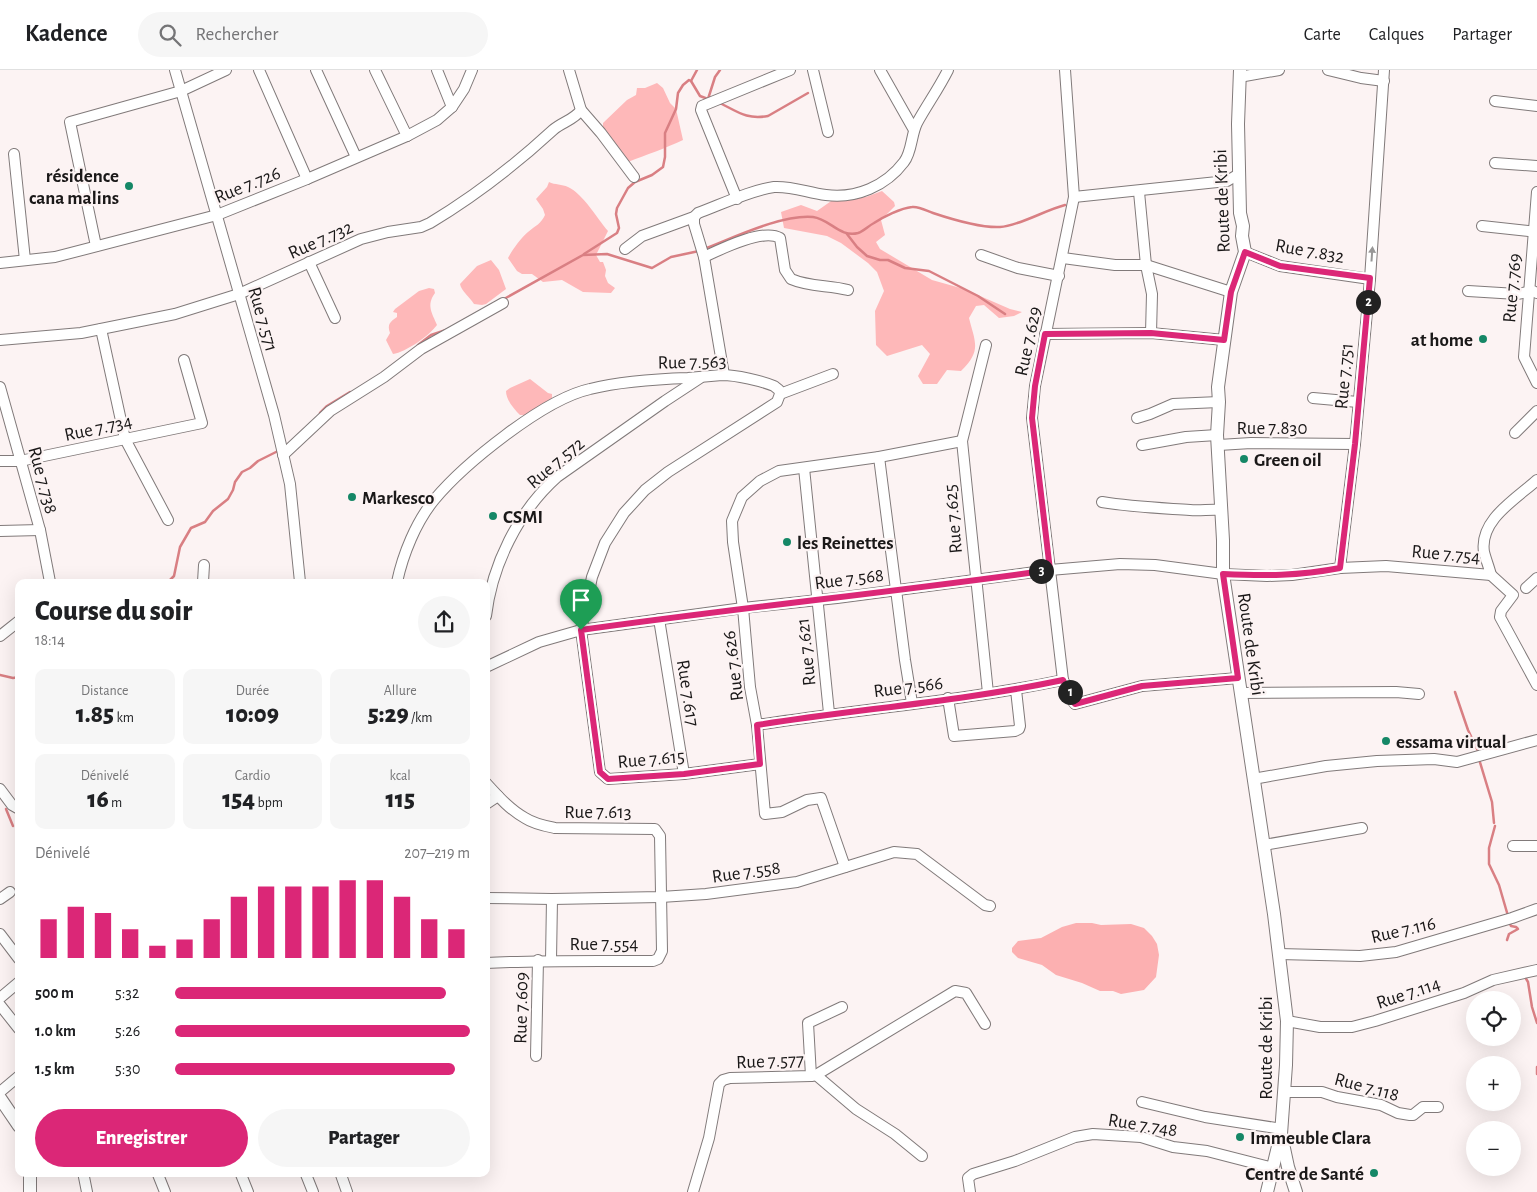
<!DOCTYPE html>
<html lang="fr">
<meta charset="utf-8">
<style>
body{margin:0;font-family:"Alegreya Sans",sans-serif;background:#f6f6f6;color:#202124;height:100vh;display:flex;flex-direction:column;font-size:19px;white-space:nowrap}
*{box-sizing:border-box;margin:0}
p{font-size:16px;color:#757577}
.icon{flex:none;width:28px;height:28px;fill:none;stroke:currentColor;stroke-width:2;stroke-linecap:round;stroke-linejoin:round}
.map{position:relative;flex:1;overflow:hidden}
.drawer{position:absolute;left:15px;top:509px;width:475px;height:598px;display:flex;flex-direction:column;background:#fff;border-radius:10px;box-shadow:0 5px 20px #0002}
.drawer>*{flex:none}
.fabs{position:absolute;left:1466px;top:921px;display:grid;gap:10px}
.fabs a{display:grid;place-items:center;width:55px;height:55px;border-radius:50%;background:#fff;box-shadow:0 5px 20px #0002;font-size:25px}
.pin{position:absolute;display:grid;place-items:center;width:42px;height:42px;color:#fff;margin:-51px -21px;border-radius:50% 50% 50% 0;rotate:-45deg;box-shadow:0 0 5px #0007}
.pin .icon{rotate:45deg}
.km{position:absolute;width:25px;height:25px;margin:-12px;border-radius:50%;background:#222;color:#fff;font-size:14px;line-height:25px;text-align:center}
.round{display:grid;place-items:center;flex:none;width:52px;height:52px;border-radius:26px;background:#f6f6f6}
.headline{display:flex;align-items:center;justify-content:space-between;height:85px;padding:0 20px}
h1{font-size:28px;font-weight:800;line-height:38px}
.metrics{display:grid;grid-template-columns:repeat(3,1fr);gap:8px;height:85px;padding:5px 20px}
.metrics div{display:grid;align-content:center;border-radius:10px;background:#f6f6f6;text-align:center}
.metrics b{font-size:25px;font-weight:800}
.metrics small{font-size:14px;font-weight:400}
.metrics p{font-size:14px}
.chart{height:140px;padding:10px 20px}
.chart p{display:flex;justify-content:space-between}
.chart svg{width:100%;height:90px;margin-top:5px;stroke:#db2777;stroke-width:6}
.primary-button{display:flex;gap:10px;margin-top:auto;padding:10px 20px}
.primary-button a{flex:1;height:58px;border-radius:30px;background:#db2777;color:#fff;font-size:20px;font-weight:800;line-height:58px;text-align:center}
.primary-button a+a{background:#f6f6f6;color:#202124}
ul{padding:0 20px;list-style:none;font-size:16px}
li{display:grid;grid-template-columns:80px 60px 1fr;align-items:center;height:38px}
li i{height:12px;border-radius:6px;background:#db2777}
header{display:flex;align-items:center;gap:30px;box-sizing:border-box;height:70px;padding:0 25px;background:#fff;border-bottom:1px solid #e0e0e0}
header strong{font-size:24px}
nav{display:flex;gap:28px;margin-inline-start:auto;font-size:18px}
.search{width:350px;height:45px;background:#f6f6f6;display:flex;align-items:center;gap:12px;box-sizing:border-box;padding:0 18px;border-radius:28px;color:#757577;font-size:19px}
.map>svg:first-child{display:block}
.green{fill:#feb8b9}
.forest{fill:#fcb0b1}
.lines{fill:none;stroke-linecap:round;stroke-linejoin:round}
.stream{stroke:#d97f83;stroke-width:2.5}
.minor-casing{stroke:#817a7a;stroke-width:12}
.major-casing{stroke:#817a7a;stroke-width:14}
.minor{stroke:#fff;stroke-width:10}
.major{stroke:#fff;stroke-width:12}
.oneway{fill:#989797}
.route-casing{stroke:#fff;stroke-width:10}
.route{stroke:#db2777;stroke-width:6}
.poi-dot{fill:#158766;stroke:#fcf3f3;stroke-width:2}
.labels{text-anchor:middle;stroke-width:4.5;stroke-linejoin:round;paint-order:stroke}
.poi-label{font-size:19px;font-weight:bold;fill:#1a1818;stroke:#fcf3f3;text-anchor:start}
.street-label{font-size:19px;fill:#1a1818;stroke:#fcf3f3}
</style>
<header>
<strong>Kadence</strong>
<div class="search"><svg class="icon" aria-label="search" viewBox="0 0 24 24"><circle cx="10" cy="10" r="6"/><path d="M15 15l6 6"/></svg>Rechercher</div>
<nav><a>Carte</a><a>Calques</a><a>Partager</a></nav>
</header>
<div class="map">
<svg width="1537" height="1122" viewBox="0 0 1537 1122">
<rect width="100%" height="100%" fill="#fcf3f3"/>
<g class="green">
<path d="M657 13 663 18 670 33 676 39 683 70C666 78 646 85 628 92L603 58V53L627 30 636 25 637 18H645Z"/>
<path d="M549 112C555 115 562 114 568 117 583 124 597 148 608 161L596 185 600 192H603L606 200 605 206 608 213 615 218 611 223 583 222 562 210 543 212 532 204H522L517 201 508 188C513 179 520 169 528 162 535 156 541 154 545 145L543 139 536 129 547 117Z"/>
<path d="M882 121 894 132 895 136 881 150 885 165 876 172 880 179 932 210 964 219 1010 239 1022 242 1014 246 999 248 984 235 976 236 969 248C975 272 982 281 961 301L947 300 937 314H923L918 306 930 284 922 275 887 286 876 275 875 241 884 221 877 202 868 193 841 173 827 166 784 158 781 142 801 135 817 141 834 129 866 127Z"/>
<path d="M491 190 499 200 506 219 486 234 482 235 474 234C470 227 461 221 460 214L477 196Z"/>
<path d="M429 218 434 219 435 223C426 235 432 243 437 255 429 266 406 282 393 284L386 270 390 263C387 254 390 252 397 247V243L393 242 395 239 419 221Z"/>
<path d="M530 309 548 323 552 324V328L528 345H520C514 339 506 330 506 321L510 318Z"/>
</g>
<path class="forest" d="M1076 853H1092L1101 855 1131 854 1144 858 1152 866 1157 874 1159 885 1156 907 1144 920 1121 924 1113 921H1100L1082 913 1056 905 1042 895 1018 888 1012 882V878L1018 871 1041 868 1062 857Z"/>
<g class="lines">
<g class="stream">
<path d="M691 11 700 26 708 29"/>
<path d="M708 29 715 7 720 0"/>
<path d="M720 33C738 42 747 50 768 46L808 23"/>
<path d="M847 164 857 177 867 186 880 190H888L905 198 929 201 978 226 1005 244"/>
<path d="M704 179C733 168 782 144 813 147 830 149 840 168 858 163 864 161 868 156 874 153 883 147 901 138 912 137 919 136 927 141 933 143 951 149 981 158 1000 157 1019 156 1045 140 1065 135"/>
<path d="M584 184 617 163 619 158 616 144 617 138 628 118 635 112 652 105 663 97 665 87V63L676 39 678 23 683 15 689 10 691 11 697 0"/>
<path d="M504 229 583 185 607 184 652 198 671 187 699 181"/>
<path d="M418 275 431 265 446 260"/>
<path d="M320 343 327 336 350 322"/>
<path d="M168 512 174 506 180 477 191 458 205 452 213 441 228 429 233 420 235 412 242 402 250 398 258 391 280 380"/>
<path d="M0 605 13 608 19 607"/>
<path d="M1455 622 1468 660 1479 683"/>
<path d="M1479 689 1492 732 1494 753"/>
<path d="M6 739 13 756"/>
<path d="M1495 756 1489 778V794L1499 815 1508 846"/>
<path d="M1507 870 1509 864 1518 859 1516 857 1511 856 1509 852"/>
<path d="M1525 907 1528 912 1532 937 1537 953"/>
<path d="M1537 997V1004"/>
</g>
<g class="minor-casing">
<g id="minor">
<path d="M175 0 274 345 290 414 300 512"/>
<path d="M259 0 307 109"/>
<path d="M316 0 356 87"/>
<path d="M375 0 407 66"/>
<path d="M437 0 452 37"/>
<path d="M813 0 828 62"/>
<path d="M880 0 914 60"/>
<path d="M1065 0 1074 127 1035 316 1032 348 1063 610C1067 617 1070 630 1075 634L1142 616 1238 608"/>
<path d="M1328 0 1361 8 1384 11"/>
<path d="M1239 7 1279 0"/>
<path d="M1495 31 1537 36"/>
<path d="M581 40 601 63 634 107"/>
<path d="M14 84 25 190"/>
<path d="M1495 93 1537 96"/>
<path d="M1139 122 1146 195 1152 224 1151 263"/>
<path d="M1537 122 1524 287 1537 313"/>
<path d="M1074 127 1227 111 1239 104"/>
<path d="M737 129 701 40 702 36 790 0"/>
<path d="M694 147V154L704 187 724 305"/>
<path d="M1482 156 1537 162"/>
<path d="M96 176 70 52 181 21 226 0"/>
<path d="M625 179 642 166 694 147 698 143C720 135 751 120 774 117 793 116 808 123 826 125 856 129 886 116 904 92 912 82 911 65 917 53 927 35 939 18 948 0"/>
<path d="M1245 182 1280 196 1370 209"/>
<path d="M981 185 1018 198 1059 206"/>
<path d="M704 187C721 179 763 158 780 168L785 200 791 209C809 217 829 215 848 220"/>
<path d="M1063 188 1115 195H1146L1231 222"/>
<path d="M309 192 335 248"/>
<path d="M0 193 55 187 217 145 307 109 407 66 437 50 452 37 464 19 472 0"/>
<path d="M1468 221 1517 224 1533 221 1537 223"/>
<path d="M101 259 125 369 168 450"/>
<path d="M1045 264 1151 263 1224 270"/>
<path d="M0 270 81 263 175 244 239 224 361 169 388 162 421 157 430 153C475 126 515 95 553 60 562 52 574 50 581 40L569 0"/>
<path d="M986 275 962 371 988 623"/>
<path d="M0 317 40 460 50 512"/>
<path d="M780 324 833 304"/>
<path d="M1313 328 1358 332"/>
<path d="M1137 348 1150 344 1173 334 1219 332"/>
<path d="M1515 363 1537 341"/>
<path d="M1142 375 1186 367 1217 365"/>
<path d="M1219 375 1251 373 1355 374"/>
<path d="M283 385 330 341 384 307 421 279 503 233"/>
<path d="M879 387 905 590 912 633"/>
<path d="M0 391H20L202 353 184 290"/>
<path d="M804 398 829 643"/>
<path d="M1102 432C1131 437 1160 438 1190 440 1200 441 1211 439 1221 440"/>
<path d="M0 461 40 460"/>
<path d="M1340 498 1386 496 1491 505C1489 497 1486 490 1484 482 1479 450 1516 429 1537 410"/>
<path d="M1491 505 1513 525 1501 541 1500 547 1537 615"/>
<path d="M203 512 204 495"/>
<path d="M397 512C403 484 416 452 434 430 464 394 544 329 590 319 622 311 656 309 688 308 700 307 711 306 722 305 736 305 762 311 774 316L779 320 780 324 777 332 668 402 645 420 624 443 605 473 592 507 581 560 600 702 608 709 684 704 760 694"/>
<path d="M1526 518 1537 508"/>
<path d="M486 546C492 495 518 442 557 407L665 331 700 308"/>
<path d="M659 549 684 704"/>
<path d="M0 566 19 551"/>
<path d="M486 597 539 572 581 560 743 538 837 528 1050 500 1120 494 1155 495 1223 504 1267 506 1292 505 1340 498 1355 374 1370 209 1384 0"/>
<path d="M1241 623 1396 622 1419 624"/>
<path d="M948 628 954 666 1015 661 1019 659 1020 656 1016 620"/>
<path d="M757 655C859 639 963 631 1063 610"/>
<path d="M1253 709 1326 696 1377 691 1434 689 1457 692 1537 670"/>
<path d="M486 713C497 725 510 740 525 748 534 754 545 756 555 758L655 759 660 766 662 881 658 889 653 891C597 891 542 890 486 893"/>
<path d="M0 719 12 735 19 739"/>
<path d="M486 734 498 726"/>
<path d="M1264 775 1362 758"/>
<path d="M1513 776H1537"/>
<path d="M845 797 821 728 807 730 782 742 765 744 757 655 750 617 743 538 733 472 732 451 742 427 760 411 779 401 879 387 962 371"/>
<path d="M486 828 552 829 661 827 706 824 797 812 894 782 917 784 985 835 990 836"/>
<path d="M0 829 10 822"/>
<path d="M0 864 19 889"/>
<path d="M1279 884 1360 886 1396 882 1512 848 1537 839"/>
<path d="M551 890 552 829"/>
<path d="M0 928 19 912"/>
<path d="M0 935 19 959"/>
<path d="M1287 951 1320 957H1352L1375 951 1464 923 1493 910 1537 900"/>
<path d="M536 986 538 890"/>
<path d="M816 1005 856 1039 895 1064 922 1086"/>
<path d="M811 1006 808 953 842 937"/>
<path d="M0 1022 19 1006"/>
<path d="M1285 1022H1322L1337 1027 1381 1035 1398 1043 1410 1045H1413L1423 1037H1438"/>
<path d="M1142 1032 1205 1047 1282 1059"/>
<path d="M83 1102 87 1122"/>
<path d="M157 1102 165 1122"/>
<path d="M240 1102 248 1122"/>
<path d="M305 1102 313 1122"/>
<path d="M340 1102 347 1122"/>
<path d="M693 1122 709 1068 719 1014 723 1010 730 1008 811 1006 816 1005 955 921 966 923 985 954"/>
<path d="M970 1122 968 1108 973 1104 1015 1091 1075 1067 1093 1064 1141 1067 1173 1077 1207 1081 1273 1098"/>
</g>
</g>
<g class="major-casing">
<g id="major">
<path d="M1240 0 1238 54 1240 143 1243 156 1242 166 1245 182 1231 222 1218 317 1219 332 1217 365 1223 470V504L1274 844 1287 951 1286 995 1281 1064 1267 1122"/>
<path d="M0 1028 19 1056"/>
<path d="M1282 1069 1288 1097 1296 1122"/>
<path d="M30 1102V1122"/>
</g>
</g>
<use href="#minor" class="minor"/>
<use href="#major" class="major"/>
</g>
<defs><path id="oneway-solid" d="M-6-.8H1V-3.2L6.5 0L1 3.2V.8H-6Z" transform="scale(1.25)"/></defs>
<use class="oneway" href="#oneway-solid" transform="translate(1372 184) rotate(-86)"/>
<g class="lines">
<g class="route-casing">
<path id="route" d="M1245 182 1280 196 1370 208 1355 374 1340 498C1298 506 1265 506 1223 504L1238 608 1142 616 1075 634C1070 630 1067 617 1063 610 963 631 859 639 757 655L760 694 684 704 608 709 600 702 581 560C737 538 894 522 1050 500L1032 348 1035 316 1045 264 1151 263 1224 270 1231 222Z"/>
</g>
<use href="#route" class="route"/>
</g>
<g class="poi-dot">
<circle cx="129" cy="116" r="5"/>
<circle cx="1483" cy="269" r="5"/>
<circle cx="1244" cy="389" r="5"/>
<circle cx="352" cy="427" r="5"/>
<circle cx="493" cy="446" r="5"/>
<circle cx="787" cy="472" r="5"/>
<circle cx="1386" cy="671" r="5"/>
<circle cx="1240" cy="1067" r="5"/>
<circle cx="1374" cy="1103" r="5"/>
</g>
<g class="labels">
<g class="poi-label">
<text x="119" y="112" text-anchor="end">résidence<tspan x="119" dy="22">cana malins</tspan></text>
<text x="1473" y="276" text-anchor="end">at home</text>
<text x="1254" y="396">Green oil</text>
<text x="362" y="434">Markesco</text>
<text x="503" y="453">CSMI</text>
<text x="797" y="479">les Reinettes</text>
<text x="1396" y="678">essama virtual</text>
<text x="1250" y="1074">Immeuble Clara</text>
<text x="1364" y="1110" text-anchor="end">Centre de Santé</text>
</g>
<g class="street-label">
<text transform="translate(247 114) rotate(-22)" y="7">Rue 7.726</text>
<text transform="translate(1221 131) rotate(-92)" y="7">Route de Kribi</text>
<text transform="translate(320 169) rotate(-24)" y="7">Rue 7.732</text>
<text transform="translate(1310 180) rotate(10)" y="7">Rue 7.832</text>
<text transform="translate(1511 218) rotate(-85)" y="7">Rue 7.769</text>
<text transform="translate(264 249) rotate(74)" y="7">Rue 7.571</text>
<text transform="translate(1027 271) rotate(-78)" y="7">Rue 7.629</text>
<text transform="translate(692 291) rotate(-1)" y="7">Rue 7.563</text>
<text transform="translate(1343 306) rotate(-85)" y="7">Rue 7.751</text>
<text transform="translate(98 357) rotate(-12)" y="7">Rue 7.734</text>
<text x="1272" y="364">Rue 7.830</text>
<text transform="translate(555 392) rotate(-40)" y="7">Rue 7.572</text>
<text transform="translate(44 410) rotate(75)" y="7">Rue 7.738</text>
<text transform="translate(952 449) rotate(-95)" y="7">Rue 7.625</text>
<text transform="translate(1446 483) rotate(5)" y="7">Rue 7.754</text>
<text transform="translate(849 508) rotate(-7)" y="7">Rue 7.568</text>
<text transform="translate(1252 574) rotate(82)" y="7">Route de Kribi</text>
<text transform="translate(805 582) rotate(-96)" y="7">Rue 7.621</text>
<text transform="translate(732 596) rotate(-97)" y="7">Rue 7.626</text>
<text transform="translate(908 616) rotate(-7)" y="7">Rue 7.566</text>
<text transform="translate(689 623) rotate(81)" y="7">Rue 7.617</text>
<text transform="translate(651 688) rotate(-5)" y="7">Rue 7.615</text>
<text x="598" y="748">Rue 7.613</text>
<text transform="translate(746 801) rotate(-8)" y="7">Rue 7.558</text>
<text transform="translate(1403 859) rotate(-13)" y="7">Rue 7.116</text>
<text x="604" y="880">Rue 7.554</text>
<text transform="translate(1408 922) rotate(-18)" y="7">Rue 7.114</text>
<text transform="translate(520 938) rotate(-89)" y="7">Rue 7.609</text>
<text transform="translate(1265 978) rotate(-90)" y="7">Route de Kribi</text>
<text transform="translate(770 990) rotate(-2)" y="7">Rue 7.577</text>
<text transform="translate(1367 1016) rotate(15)" y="7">Rue 7.118</text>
<text transform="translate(1143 1054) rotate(9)" y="7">Rue 7.748</text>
</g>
</g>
</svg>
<div class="fabs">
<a><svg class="icon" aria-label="locate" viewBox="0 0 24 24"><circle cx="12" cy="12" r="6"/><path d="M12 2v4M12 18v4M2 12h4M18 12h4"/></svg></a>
<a>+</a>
<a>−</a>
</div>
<div class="pin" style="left:581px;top:560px;background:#1e9e55"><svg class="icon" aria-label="arrive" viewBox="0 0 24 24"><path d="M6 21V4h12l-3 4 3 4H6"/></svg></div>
<b class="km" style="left:1070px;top:622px">1</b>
<b class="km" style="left:1368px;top:232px">2</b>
<b class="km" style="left:1041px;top:501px">3</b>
<section class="drawer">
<div class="headline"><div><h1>Course du soir</h1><p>18:14</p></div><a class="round"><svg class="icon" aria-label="share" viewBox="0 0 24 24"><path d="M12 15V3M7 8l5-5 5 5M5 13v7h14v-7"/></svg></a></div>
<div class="metrics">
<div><p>Distance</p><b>1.85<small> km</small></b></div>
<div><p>Durée</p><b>10:09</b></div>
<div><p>Allure</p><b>5:29<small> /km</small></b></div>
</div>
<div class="metrics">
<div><p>Dénivelé</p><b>16<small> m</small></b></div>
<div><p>Cardio</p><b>154<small> bpm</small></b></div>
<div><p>kcal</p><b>115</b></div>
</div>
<div class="chart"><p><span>Dénivelé</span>207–219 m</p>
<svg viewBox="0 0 160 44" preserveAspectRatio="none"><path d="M5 44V25M15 44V19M25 44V22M35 44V30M45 44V38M55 44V35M65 44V25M75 44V14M85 44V9M95 44V9M105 44V9M115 44V6M125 44V6M135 44V14M145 44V25M155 44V30"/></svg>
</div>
<ul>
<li><b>500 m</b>5:32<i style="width:92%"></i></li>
<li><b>1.0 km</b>5:26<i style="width:100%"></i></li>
<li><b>1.5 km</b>5:30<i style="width:95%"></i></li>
</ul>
<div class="primary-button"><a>Enregistrer</a><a>Partager</a></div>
</section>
</div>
